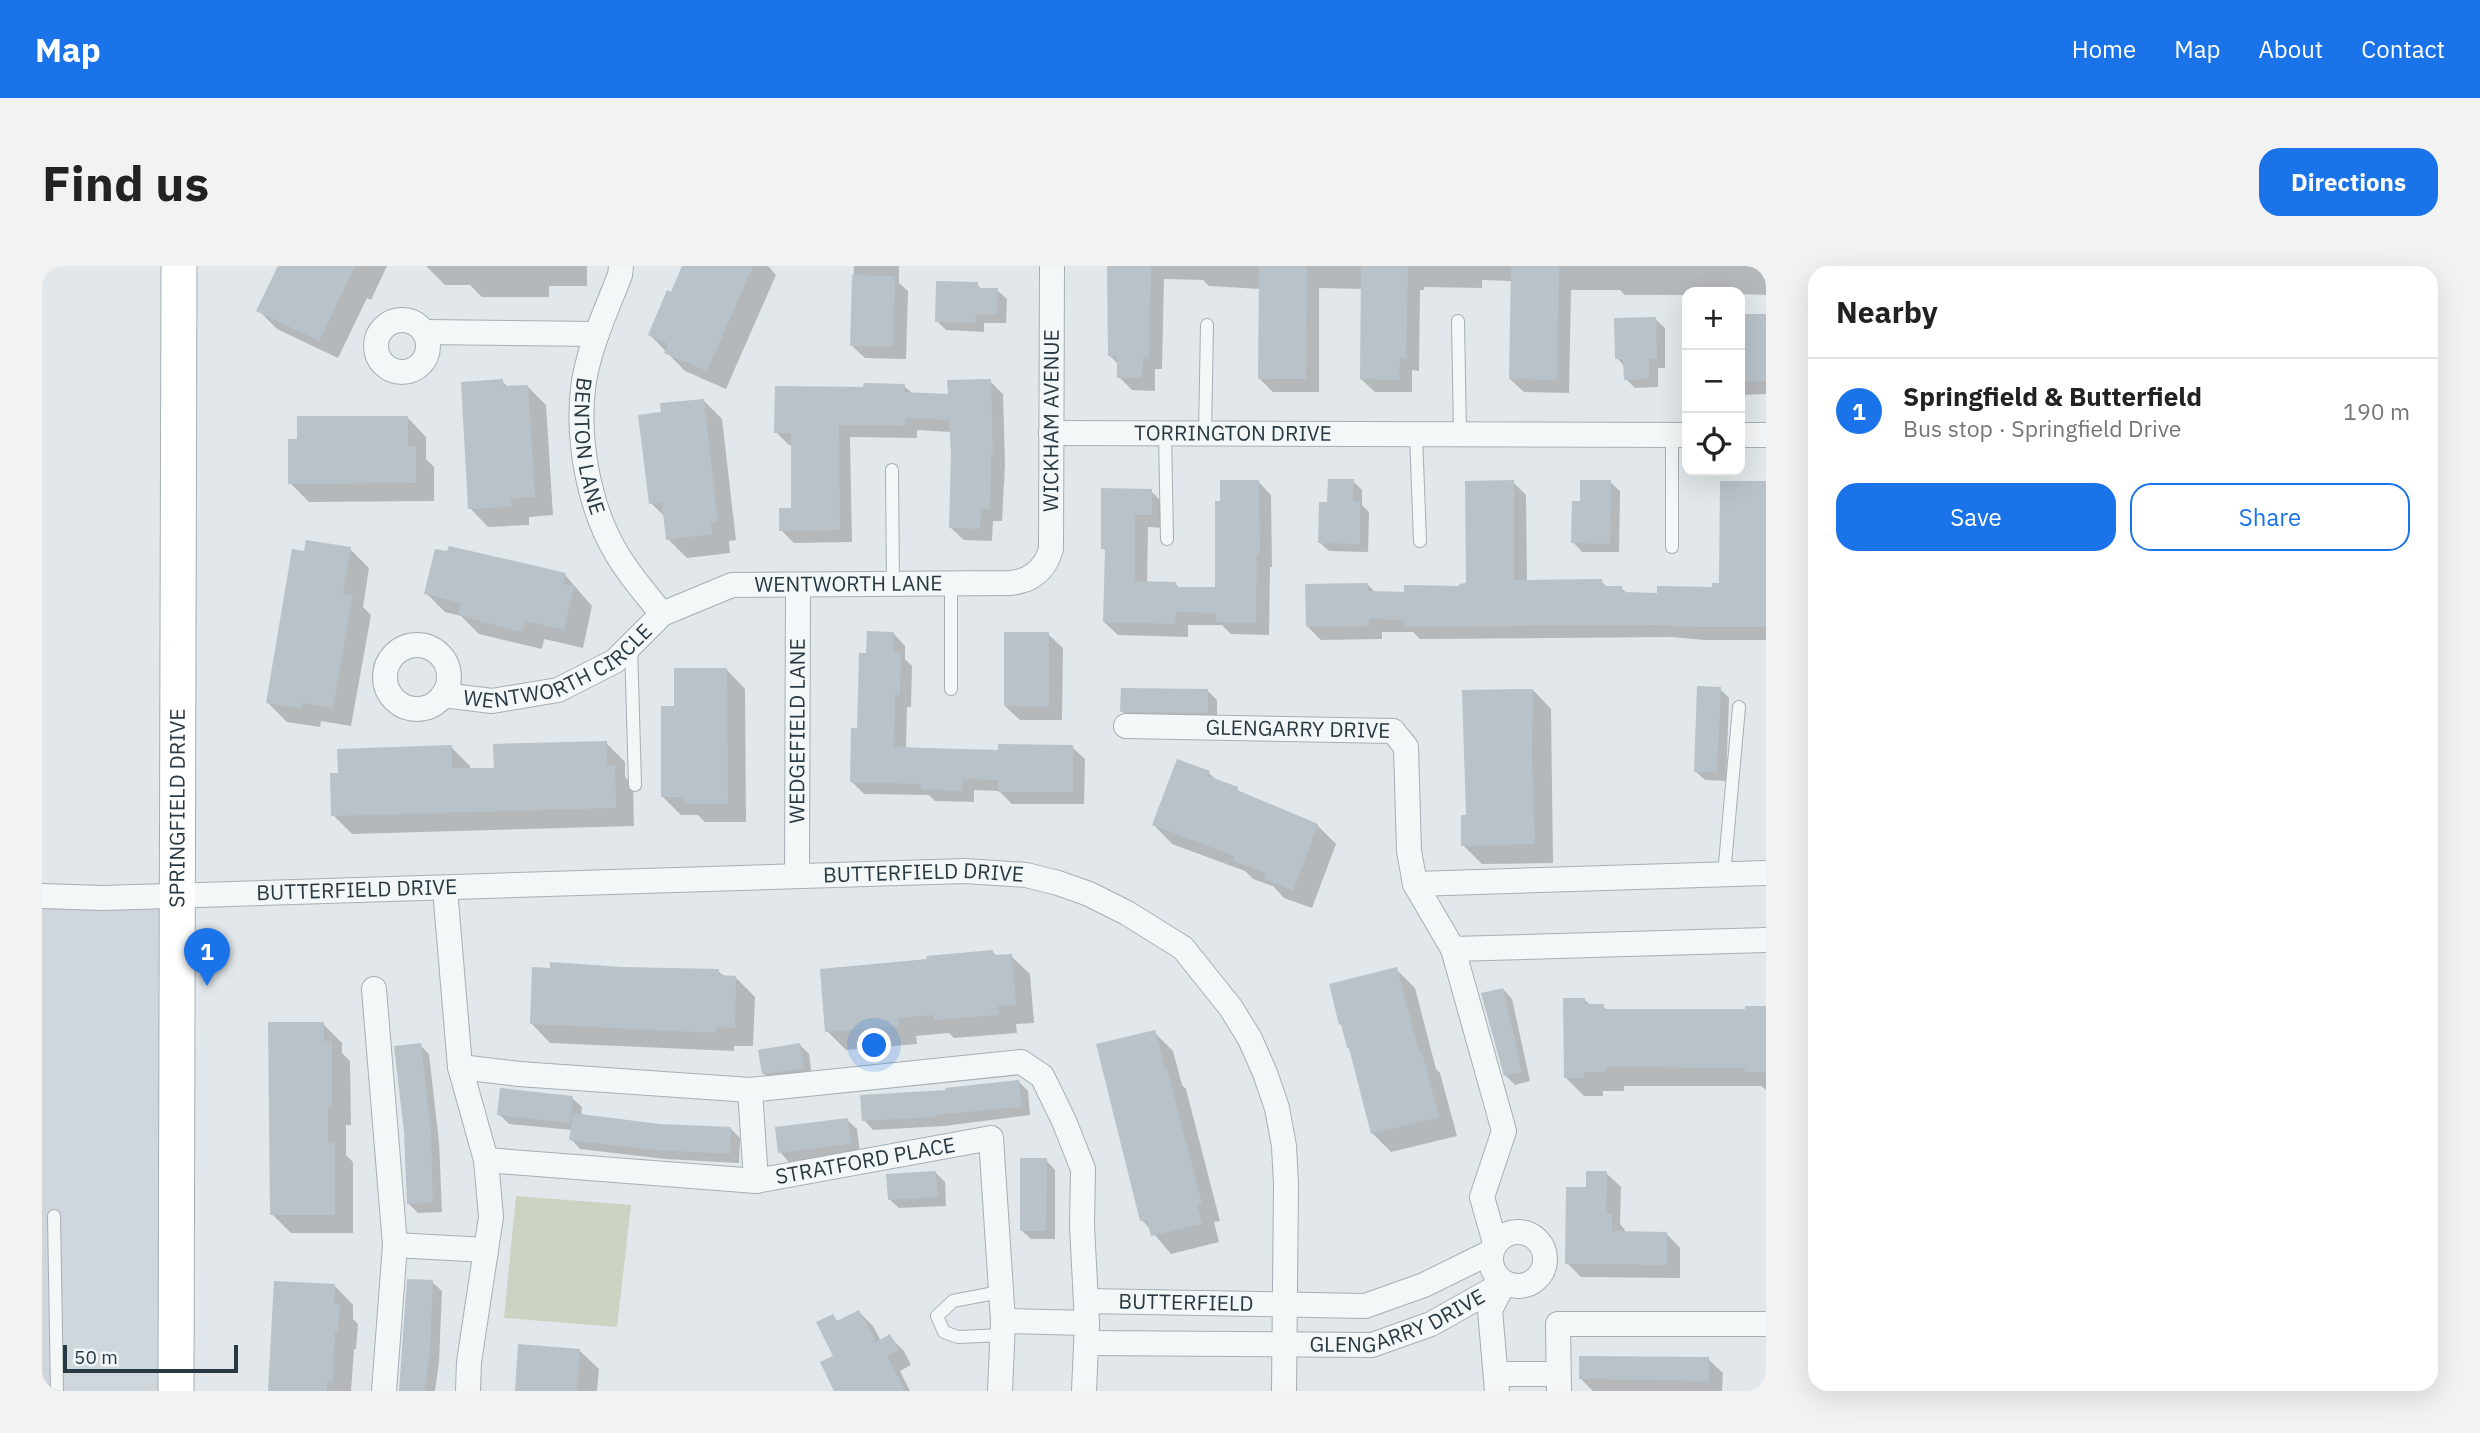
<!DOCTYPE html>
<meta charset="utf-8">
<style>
:root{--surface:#fff;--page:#f2f2f2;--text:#222;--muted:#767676;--line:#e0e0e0;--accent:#1a73e8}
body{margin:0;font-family:"IBM Plex Sans",sans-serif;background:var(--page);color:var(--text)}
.controls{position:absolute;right:21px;top:21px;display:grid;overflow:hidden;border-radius:14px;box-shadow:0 7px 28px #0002}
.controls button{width:63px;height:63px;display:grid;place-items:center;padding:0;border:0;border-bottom:2px solid var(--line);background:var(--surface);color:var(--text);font:35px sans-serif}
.scale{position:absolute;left:21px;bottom:18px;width:175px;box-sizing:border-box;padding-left:7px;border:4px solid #293943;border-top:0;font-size:19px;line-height:24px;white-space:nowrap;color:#293943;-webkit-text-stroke:5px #f1f5f7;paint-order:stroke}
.you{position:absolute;left:833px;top:780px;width:24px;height:24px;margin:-18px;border:5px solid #fff;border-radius:50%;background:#1a73e8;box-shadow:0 0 0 10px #1a73e833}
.badge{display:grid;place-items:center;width:46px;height:46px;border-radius:50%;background:var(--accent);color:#fff;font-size:23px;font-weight:700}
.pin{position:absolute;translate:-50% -58px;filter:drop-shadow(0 2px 4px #0008)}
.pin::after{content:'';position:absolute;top:37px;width:24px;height:21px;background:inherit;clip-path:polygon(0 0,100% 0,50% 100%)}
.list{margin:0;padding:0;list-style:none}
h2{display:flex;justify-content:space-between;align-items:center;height:91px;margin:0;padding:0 28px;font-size:30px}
h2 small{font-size:23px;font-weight:400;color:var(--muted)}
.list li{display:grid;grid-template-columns:46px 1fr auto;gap:21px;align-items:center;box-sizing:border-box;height:105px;padding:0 28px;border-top:2px solid var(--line)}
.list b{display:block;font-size:26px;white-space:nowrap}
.list p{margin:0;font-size:23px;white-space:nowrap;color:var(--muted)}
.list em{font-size:23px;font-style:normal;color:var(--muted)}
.actions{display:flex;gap:14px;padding:21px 28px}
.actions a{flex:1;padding:16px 0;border:2px solid var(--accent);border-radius:21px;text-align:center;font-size:24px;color:var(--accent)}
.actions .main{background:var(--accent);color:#fff}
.icon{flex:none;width:38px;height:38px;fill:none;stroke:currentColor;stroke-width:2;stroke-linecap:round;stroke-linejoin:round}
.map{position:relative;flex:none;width:1724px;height:1125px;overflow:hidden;border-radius:21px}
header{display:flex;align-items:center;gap:42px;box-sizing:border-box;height:98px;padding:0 35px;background:var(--accent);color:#fff}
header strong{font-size:33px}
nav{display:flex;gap:38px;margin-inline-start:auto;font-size:24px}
.intro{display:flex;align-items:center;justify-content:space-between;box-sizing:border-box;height:168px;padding:0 42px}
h1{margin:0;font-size:49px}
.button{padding:18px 32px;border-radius:21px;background:var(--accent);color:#fff;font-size:24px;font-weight:700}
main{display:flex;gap:42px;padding:0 42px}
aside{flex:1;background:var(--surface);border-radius:21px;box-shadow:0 7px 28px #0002}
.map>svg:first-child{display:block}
.built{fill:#cfd7dc}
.green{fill:#cbd4c2}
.shadow{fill:#0003}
.building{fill:#b8c2c8}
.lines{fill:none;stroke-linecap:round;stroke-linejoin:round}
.lane-casing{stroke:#a6afb5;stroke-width:14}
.street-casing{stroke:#a6afb5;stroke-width:26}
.secondary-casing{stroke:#a6afb5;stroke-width:37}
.lane{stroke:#f4f7f8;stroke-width:12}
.street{stroke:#f4f7f8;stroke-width:24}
.secondary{stroke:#fff;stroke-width:35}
.labels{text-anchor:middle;stroke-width:7;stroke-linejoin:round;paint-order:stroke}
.street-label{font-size:21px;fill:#293943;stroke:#f1f5f7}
</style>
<header>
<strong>Map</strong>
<nav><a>Home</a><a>Map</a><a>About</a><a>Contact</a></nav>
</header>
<div class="intro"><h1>Find us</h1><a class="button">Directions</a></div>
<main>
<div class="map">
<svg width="1724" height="1125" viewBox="0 0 1724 1125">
<rect width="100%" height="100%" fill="#e1e7ea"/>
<polygon class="built" points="0,637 128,638 126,1125 0,1125"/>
<polygon class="green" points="474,930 589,939 575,1061 462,1052"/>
<g class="shadow">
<polygon points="238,0 345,0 329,34 325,32 296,92 235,63 216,44"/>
<polygon points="384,0 545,0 545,20 507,20 507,31 440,31 428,19 403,19"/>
<polygon points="642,0 726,0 734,9 684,123 643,105 608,69"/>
<polygon points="812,0 857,0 857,17 866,25 864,93 823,92 809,79"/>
<polygon points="1066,0 1724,0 1724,29 1645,26 1645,29 1583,29 1578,24 1529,24 1527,127 1482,126 1468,113 1470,17 1468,15 1440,14 1440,22 1382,21 1382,24 1378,24 1377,105 1370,104 1370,126 1333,126 1319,113 1321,23 1277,22 1277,126 1231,126 1218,113 1218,23 1167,20 1161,14 1122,13 1120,103 1113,103 1113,125 1090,124 1077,111 1077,99 1067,89"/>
<polygon points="935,18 940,24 955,24 965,33 964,57 942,57 942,66 904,64 895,55"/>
<polygon points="1698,50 1724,50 1724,128 1700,129 1698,127"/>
<polygon points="1613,53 1623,62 1623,102 1616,102 1616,121 1593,122 1584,113 1583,101 1575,92"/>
<polygon points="460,115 467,122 485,120 504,139 511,249 487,251 487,259 446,261 428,242"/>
<polygon points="948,115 961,128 963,199 960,255 951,255 950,275 922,274 909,262 909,166 875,164 875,172 808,171 810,276 752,277 739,264 751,243 750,179 747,179 734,166 823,123 862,120 871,128 908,130"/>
<polygon points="661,134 680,153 694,274 687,275 688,287 645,292 626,273 624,252 609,237 621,147"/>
<polygon points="366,152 384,171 384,193 392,201 392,235 267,236 248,217"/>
<polygon points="1216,215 1229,229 1230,301 1228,301 1227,369 1189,368 1180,359 1146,359 1146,371 1076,369 1062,356 1064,286 1061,282 1109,225 1122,238 1122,262 1106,261 1105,317 1134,318 1138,323 1174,323"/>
<polygon points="1311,215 1320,224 1320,239 1327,246 1326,286 1287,285 1277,276 1287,238"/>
<polygon points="1471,216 1484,229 1485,316 1559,315 1566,322 1579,322 1586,328 1616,329 1671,323 1679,318 1724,217 1724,374 1662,374 1630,371 1378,373 1371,366 1340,366 1340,373 1279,374 1266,361 1326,319 1334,327 1363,327 1419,322 1426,319"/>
<polygon points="1568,216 1578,225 1577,286 1540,286 1531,276 1540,237"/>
<polygon points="308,283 327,302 321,341 329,349 309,460 279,455 278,461 245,456 226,437 264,287"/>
<polygon points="523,309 550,340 541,382 502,373 500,383 437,368 419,350 403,346 384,327"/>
<polygon points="851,367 863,380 863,393 870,400 869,441 865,441 864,483 958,486 1030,481 1043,493 1042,538 970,538 957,525 932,524 932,536 893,535 887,529 822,528 810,516 826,389"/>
<polygon points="1006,368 1021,382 1020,454 978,454 963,440"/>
<polygon points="685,404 703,423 704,556 663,556 656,549 639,549 620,530 634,442"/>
<polygon points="1678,423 1687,432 1684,515 1663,514 1653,505"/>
<polygon points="1491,424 1509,443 1511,597 1440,598 1421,579 1426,550"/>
<polygon points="1166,425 1175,434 1175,455 1089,454 1080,445"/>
<polygon points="564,477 583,496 583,511 591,519 592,560 310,568 291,549 409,481 428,500 428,503 454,503"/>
<polygon points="1167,507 1176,516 1195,523 1200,528 1275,559 1294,578 1270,642 1242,632 1231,620 1211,613 1203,605 1130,578 1112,559"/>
<polygon points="950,685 955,691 969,690 988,708 992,757 974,758 975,767 912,772 907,767 874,770 875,778 804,784 785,765"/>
<polygon points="580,703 676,705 683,711 694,712 713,731 711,780 692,780 692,785 508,777 490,758"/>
<polygon points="1354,703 1373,722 1394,803 1398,807 1415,870 1349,886 1330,867 1310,785 1306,781 1299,758"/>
<polygon points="1461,723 1470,733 1488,815 1473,819 1464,810"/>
<polygon points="1543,734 1549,740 1561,740 1566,745 1704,745 1724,742 1724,824 1719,820 1582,820 1582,825 1561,825 1561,830 1542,830 1523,811"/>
<polygon points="281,758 300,777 300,787 308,795 309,859 304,859 304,889 311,896 311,967 249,967 230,948"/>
<polygon points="1112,766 1131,785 1140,819 1144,823 1178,955 1172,956 1177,976 1129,988 1100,954"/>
<polygon points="378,779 387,788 397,876 400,946 376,947 366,937"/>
<polygon points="758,779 767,788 770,812 731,816 721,807"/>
<polygon points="977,816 986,825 988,849 902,860 831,864 822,854 906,826"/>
<polygon points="530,832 540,841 539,850 617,860 689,863 698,872 697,897 623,893 538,883 529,873 530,864 467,858 457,848"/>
<polygon points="805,854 815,863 818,887 747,896 738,886"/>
<polygon points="1004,894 1013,904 1013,973 989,973 979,964"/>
<polygon points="894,907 903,916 904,940 857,942 847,933"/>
<polygon points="1564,907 1579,921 1578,958 1583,964 1583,967 1624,967 1638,982 1638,1012 1539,1011 1525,997 1545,923"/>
<polygon points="390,1016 400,1025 397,1096 393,1125 358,1125"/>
<polygon points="293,1020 311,1039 311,1053 316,1058 314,1083 312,1083 309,1125 228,1125"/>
<polygon points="817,1046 831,1060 839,1075 848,1071 862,1085 869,1099 858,1105 868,1125 794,1125 790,1050 797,1056"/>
<polygon points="538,1085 557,1103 555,1125 474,1125"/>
<polygon points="1666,1093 1681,1107 1680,1125 1551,1125 1539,1113"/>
</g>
<g class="building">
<polygon points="236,0 313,0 277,75 214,45"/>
<polygon points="640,0 711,0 665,105 622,87 626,78 606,69 625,24 629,26"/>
<polygon points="1065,0 1109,0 1107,91 1101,91 1100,112 1075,112 1075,90 1066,90"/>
<polygon points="1217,0 1265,0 1264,113 1216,113"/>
<polygon points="1319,0 1366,0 1364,92 1358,92 1357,114 1318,113"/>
<polygon points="1469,0 1517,0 1515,114 1467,113"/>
<polygon points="810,9 853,10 851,81 808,80"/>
<polygon points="894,15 936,16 936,22 956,22 955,49 934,48 933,57 893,56"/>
<rect x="1698" y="48" width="26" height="67"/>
<polygon points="1614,51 1615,93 1607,93 1607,113 1582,114 1581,93 1573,93 1572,52"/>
<polygon points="461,113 461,120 486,119 493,231 469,233 469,241 426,243 419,116"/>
<polygon points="949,113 951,187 949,187 948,243 939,243 938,263 907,262 909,188 907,154 863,152 863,160 797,159 798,264 737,265 737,242 749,242 749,167 732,167 733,120 821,121 822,117 863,118 862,126 906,128 905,114"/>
<polygon points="662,133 676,256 669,256 670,268 624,274 620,236 607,238 596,149 619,146 618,137"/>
<polygon points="255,150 366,150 366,180 374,180 374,217 246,218 246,173 255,173"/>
<polygon points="1286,213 1312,213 1311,235 1318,235 1318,278 1276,277 1277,236 1285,236"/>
<polygon points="1178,214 1217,214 1218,288 1215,288 1214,357 1174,356 1174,347 1134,346 1133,358 1061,356 1063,283 1059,283 1059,222 1110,223 1110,249 1093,249 1093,315 1134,316 1134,321 1173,321 1173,235 1178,235"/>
<polygon points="1472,214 1472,314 1560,313 1560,320 1580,320 1580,326 1615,327 1615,320 1670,321 1670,317 1677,317 1678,215 1724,215 1724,361 1648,361 1615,359 1362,361 1362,354 1327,353 1327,360 1264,361 1263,318 1326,317 1326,325 1362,326 1362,319 1417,320 1417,318 1424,317 1423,215"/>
<polygon points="1538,214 1569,214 1568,278 1529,277 1530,235 1538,235"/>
<polygon points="264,274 309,281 301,327 311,329 291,442 261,437 260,443 224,437 250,283 262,285"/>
<polygon points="407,280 524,307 521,318 532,320 522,364 484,355 481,366 456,360 416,349 419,337 382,328 393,283 405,285"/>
<polygon points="825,365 852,366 851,386 859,386 858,429 853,429 852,481 956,484 956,478 1031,479 1031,526 956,526 956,514 921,513 920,525 879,523 879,518 808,516 809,462 815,462 817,387 824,387"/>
<polygon points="962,366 1007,366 1007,441 962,440"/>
<polygon points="632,402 685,402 686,538 643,538 643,531 619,531 619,440 632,440"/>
<polygon points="1655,420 1679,421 1675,506 1652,506"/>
<polygon points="1079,422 1166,423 1166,447 1078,446"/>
<polygon points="1491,423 1490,490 1493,578 1419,580 1419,549 1424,549 1420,424"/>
<polygon points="565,475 565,499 573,499 574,542 289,550 288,507 296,507 295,483 410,479 410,502 452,502 451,478"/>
<polygon points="1135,493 1168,505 1166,510 1196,521 1195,524 1276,558 1251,625 1222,613 1224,607 1191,595 1192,590 1110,559"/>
<polygon points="951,684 951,689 970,688 974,739 956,740 957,749 892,754 892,749 856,752 857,760 783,766 778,703 885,693 884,690"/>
<polygon points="508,696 580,701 677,703 677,709 694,710 693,762 674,761 674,767 488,758 490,701 508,702"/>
<polygon points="1355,701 1377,787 1380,786 1397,851 1329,868 1307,782 1305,782 1299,758 1297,759 1287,718"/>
<polygon points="1461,722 1480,806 1462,810 1439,727"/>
<polygon points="1521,732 1543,732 1543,738 1562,738 1562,743 1703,743 1703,740 1724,740 1724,806 1703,806 1703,802 1564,801 1564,806 1542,806 1542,812 1522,812"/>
<polygon points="226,756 282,756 282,775 290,775 290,841 286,841 286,876 293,876 293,949 228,949"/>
<polygon points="1113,764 1123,803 1125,803 1160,937 1155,938 1160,958 1109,970 1105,954 1098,955 1054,778"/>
<polygon points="379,777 389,865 391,937 365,938 362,866 352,780"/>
<polygon points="758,777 762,803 720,808 716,784"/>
<polygon points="977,814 980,841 893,849 893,851 820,855 818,829 904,824 903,822"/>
<polygon points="458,822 531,830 528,857 455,849"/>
<polygon points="531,847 617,858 689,861 688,888 612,884 527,874"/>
<polygon points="806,852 809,878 736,887 733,861"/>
<polygon points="978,892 1005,892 1004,965 978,965"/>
<polygon points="894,905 896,931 846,934 844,908"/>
<polygon points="1544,905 1565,905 1564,948 1570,948 1570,965 1625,966 1625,999 1523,998 1524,921 1544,921"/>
<polygon points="365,1013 391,1014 388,1085 383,1125 357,1125"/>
<polygon points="232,1015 293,1018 292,1038 298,1038 296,1065 293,1065 291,1115 285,1115 285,1125 226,1125"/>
<polygon points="817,1044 834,1076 848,1068 857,1084 845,1090 863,1125 792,1125 778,1096 791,1090 774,1056 791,1048 795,1055"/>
<polygon points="476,1078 538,1083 535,1125 473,1125"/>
<polygon points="1537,1090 1667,1091 1667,1115 1537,1113"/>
</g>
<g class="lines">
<g class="lane-casing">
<g id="lane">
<polyline points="1416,55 1418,168"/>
<polyline points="1123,168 1125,273"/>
<polyline points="1163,168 1165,59"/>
<polyline points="1374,168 1378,275"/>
<polyline points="1630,169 1630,281"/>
<polyline points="850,204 851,318"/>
<polyline points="909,318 909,423"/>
<polyline points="589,379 593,519"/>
<polyline points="1682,609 1697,441"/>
<polyline points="12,950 15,1125"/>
<polyline points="958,1026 911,1035 895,1050 902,1066 916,1071 961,1069"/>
</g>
</g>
<g class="street-casing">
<g id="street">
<path id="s1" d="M 579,0 L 578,9 C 564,45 546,83 541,122 C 535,175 547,242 575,288 C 587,309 605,329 620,348"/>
<circle cx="360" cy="80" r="26"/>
<polyline points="383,66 555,68"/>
<path id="s2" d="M 1009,167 L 1645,169"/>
<polyline points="1698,169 1724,169"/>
<circle cx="375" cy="411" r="32"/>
<path id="s3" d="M 401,429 L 450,435 L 516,424 L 573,395 L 620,348 L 690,319 L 968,317 C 989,315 1003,304 1009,283 L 1010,0"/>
<path id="s4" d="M 1084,460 L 1351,465 L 1364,481 L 1367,585 L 1373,618 L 1411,683 L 1462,865 L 1440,931 L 1453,977"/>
<path id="s5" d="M 755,610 L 756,319"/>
<polyline points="1373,618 1724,607"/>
<polyline points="403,623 418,801 444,894 449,951 427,1096 426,1125"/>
<path id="s6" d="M 0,630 L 61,632 L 923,605 L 984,609 L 1016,617 L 1047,628 L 1085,647 L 1141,682 L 1189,742 L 1208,773 L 1223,807 L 1235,842 L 1242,880 L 1244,918 L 1242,1125"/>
<polyline points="1411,683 1724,674"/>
<polyline points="332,723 353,979"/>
<polyline points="418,801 477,808 708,824 979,796 1000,810 1022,855 1041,903 1040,960 1045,1057 1042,1125"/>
<polyline points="708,824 714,915"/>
<path id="s7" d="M 444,894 L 714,915 L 949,872 L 961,1055 L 958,1125"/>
<circle cx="1476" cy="993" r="27"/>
<path id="s8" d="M 1044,1035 L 1323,1040 L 1382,1019 L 1449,986"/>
<polyline points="961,1055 1045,1057"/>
<path id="s9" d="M 1045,1077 L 1330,1079 L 1389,1058 L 1462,1017"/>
<polyline points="1455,1108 1516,1108"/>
<polyline points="342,1125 353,979 444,984"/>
<polyline points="1455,1125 1448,1044 1462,1017"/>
<polyline points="1517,1125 1516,1058 1724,1058"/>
</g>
</g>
<g class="secondary-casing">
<g id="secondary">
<path id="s10" d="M 134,1125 L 137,0"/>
</g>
</g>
<use href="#lane" class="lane"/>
<use href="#street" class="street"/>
<use href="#secondary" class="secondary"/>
</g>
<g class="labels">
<g class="street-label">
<text dy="7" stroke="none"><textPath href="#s3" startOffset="786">WICKHAM AVENUE</textPath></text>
<text dy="7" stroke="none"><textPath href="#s2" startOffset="182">TORRINGTON DRIVE</textPath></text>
<text dy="7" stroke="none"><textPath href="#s1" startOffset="187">BENTON LANE</textPath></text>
<text dy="7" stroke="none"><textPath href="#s3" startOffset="439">WENTWORTH LANE</textPath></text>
<text dy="7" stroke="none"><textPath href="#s3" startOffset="124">WENTWORTH CIRCLE</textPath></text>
<text dy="7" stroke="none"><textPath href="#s5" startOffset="145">WEDGEFIELD LANE</textPath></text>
<text dy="7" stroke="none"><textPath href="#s4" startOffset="172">GLENGARRY DRIVE</textPath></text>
<text dy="7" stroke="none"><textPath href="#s10" startOffset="583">SPRINGFIELD DRIVE</textPath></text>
<text dy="7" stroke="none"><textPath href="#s6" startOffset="882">BUTTERFIELD DRIVE</textPath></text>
<text dy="7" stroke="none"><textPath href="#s6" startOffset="315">BUTTERFIELD DRIVE</textPath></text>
<text dy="7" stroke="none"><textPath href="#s7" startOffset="382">STRATFORD PLACE</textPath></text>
<text dy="7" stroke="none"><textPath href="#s8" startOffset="100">BUTTERFIELD</textPath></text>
<text dy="7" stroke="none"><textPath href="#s9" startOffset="315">GLENGARRY DRIVE</textPath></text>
</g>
</g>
</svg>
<div class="controls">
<button>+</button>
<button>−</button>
<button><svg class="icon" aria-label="locate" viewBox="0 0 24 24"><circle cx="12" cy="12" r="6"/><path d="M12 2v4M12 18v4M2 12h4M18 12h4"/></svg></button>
</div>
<div class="scale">50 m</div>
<div class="you"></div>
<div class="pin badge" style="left:165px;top:720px">1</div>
</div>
<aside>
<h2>Nearby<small></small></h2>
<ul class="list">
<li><span class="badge">1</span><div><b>Springfield &amp; Butterfield</b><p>Bus stop · Springfield Drive</p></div><em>190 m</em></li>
</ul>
<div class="actions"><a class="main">Save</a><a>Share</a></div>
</aside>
</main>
